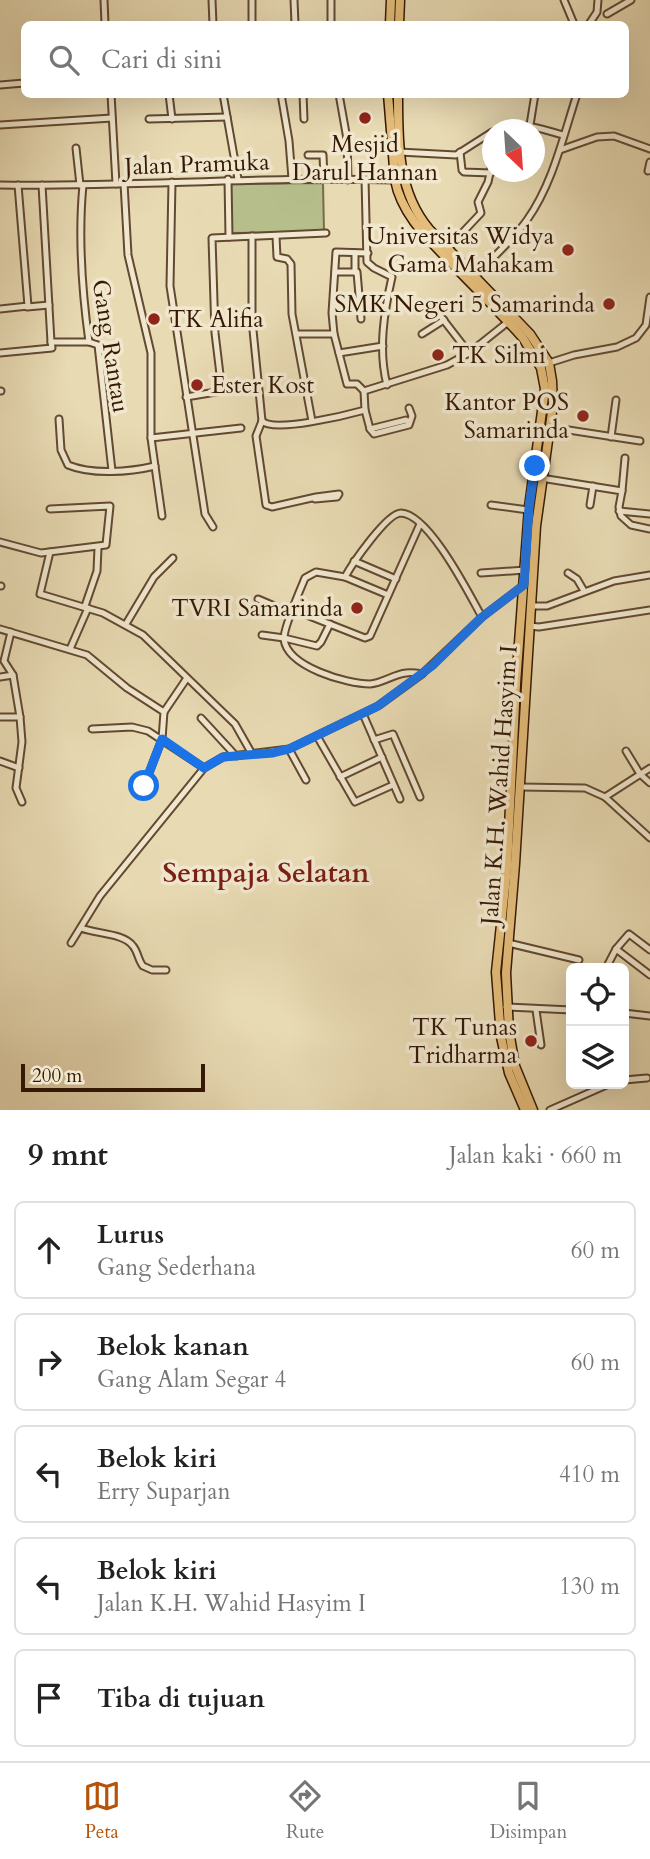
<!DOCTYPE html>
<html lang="id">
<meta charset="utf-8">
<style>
:root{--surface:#fff;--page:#f2f2f2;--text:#222;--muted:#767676;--line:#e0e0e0;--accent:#b45309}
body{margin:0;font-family:Cardo,serif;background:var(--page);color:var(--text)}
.controls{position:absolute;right:21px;bottom:21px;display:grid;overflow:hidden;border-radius:10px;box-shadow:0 7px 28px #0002}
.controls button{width:63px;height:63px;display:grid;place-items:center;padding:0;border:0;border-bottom:2px solid var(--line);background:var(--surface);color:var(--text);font:35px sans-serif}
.compass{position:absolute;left:482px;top:119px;width:63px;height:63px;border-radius:50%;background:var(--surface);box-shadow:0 7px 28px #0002;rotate:155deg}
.scale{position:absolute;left:21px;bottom:18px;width:184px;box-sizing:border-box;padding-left:7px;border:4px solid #361904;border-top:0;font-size:19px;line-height:24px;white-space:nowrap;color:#361904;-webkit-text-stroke:5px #f0e7ce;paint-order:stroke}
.stop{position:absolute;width:21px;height:21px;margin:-16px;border:5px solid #1a73e8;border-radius:50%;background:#fff}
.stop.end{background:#1a73e8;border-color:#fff;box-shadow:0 2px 7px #0008}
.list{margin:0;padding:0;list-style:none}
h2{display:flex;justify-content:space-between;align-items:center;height:91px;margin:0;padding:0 28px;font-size:30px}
h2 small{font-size:23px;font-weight:400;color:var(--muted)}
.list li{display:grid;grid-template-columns:46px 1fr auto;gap:21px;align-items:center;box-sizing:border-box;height:98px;margin:0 14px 14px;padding:0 14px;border:2px solid var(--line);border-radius:10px}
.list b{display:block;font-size:26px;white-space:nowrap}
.list p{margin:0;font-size:23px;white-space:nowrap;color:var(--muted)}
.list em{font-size:23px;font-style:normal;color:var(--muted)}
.icon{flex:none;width:38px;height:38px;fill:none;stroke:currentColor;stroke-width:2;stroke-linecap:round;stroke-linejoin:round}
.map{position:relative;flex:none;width:650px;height:1110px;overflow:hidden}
.search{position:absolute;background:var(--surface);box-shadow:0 7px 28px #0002;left:21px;right:21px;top:21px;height:77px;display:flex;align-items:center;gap:18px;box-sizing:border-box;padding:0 24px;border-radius:10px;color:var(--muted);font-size:26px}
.sheet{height:651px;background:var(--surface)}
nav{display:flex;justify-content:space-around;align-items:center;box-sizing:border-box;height:98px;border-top:2px solid var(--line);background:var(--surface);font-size:19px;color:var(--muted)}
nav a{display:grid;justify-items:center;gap:4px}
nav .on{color:var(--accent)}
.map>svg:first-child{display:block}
.green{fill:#b6bf8c;stroke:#766c48;stroke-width:2}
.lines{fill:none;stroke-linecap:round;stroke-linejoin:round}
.minor-casing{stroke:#624930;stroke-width:9}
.primary-casing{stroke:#361904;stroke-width:11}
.minor{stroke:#f0e7ce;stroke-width:5}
.primary{stroke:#e4bd7a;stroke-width:8}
.route{stroke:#1a73e8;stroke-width:9}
.poi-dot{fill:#8f2418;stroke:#f0e7ce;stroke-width:2.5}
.labels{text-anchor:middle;stroke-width:7;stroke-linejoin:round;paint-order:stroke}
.poi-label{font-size:24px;fill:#361904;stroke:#f0e7ce;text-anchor:end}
.street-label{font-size:24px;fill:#361904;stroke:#f0e7ce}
.quarter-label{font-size:28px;font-weight:bold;fill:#7a1f14;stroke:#f0e7ce}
</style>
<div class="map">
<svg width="650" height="1110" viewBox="0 0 650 1110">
<rect width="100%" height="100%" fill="#e8dab3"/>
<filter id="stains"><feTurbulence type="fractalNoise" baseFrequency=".00286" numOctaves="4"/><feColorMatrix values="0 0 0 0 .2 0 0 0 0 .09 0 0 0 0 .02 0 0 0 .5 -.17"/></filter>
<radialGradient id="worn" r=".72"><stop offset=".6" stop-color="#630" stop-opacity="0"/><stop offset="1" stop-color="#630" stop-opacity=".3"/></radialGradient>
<polygon class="green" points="323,183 324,232 229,233 225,184"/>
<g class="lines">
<g class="minor-casing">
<g id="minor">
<polyline points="104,0 105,24"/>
<polyline points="212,0 213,24"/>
<polyline points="252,0 252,24"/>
<polyline points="294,0 295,24"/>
<polyline points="331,0 331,24"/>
<polyline points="564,0 574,24"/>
<polyline points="607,14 631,0"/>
<polyline points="589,24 597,12 598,0"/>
<polyline points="0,85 24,83"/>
<polyline points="111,94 116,184"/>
<polyline points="169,94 172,119"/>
<polyline points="223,94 238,179"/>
<polyline points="281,94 289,141 292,179"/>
<polyline points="303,94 304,119"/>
<polyline points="339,94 347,139 348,180"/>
<polyline points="149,119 227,117"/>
<polyline points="0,125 112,118"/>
<polyline points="530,125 535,94"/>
<path d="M 499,130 C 522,120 540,129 563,135"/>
<polyline points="76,148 80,185"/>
<polyline points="560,150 597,137 614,136 650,149"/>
<polyline points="399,152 456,155 492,132"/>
<polyline points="460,152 462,170 464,172 491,173"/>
<polyline points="308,155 323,155 324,179"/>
<polyline points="648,171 650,162"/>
<polyline points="228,179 229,237"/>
<path d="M 365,179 L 367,262 L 374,268 L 392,277 C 384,312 378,350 387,385"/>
<polyline points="172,182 170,286 205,514 213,527"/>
<polyline points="124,183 128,255 151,353 151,438 162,516"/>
<path d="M 0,185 C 132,187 263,176 395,180"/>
<polyline points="42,185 51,342 89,342"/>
<path d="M 83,185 C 78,237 82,291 89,342 L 98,345 L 112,471"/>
<polyline points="252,236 252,320 262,421"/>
<polyline points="276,236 277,257 287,259 291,264 292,314 312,421"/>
<polyline points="448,248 481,213 478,202 488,182 492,164"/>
<polyline points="335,272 357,272 361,319"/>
<polyline points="355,272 355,253"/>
<path d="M 476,275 C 493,257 513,240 527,220 C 553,183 563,137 577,94"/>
<polyline points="361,302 384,307"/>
<polyline points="432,305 469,353"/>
<polyline points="27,307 49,305"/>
<polyline points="0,309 28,306 18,185"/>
<polyline points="297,334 334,334"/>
<polyline points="422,334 444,320"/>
<polyline points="0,353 52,348 51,342"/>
<polyline points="339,353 383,346"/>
<polyline points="549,363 574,355 617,347 636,338 646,325 650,297"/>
<polyline points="0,391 1,391"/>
<polyline points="364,391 357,384 347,384 334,334 332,313 336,252 368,253"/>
<polyline points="186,397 222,391 215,333 212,238 326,233"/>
<polyline points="365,410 370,429"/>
<path d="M 59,419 L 61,450 L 68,465 C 92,475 130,472 155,466"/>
<path d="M 262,421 C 274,433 347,415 365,410 L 364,391 L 447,365 L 469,353 L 508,322"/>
<polyline points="262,421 256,436 266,505 272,507 316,497 339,494 337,497 315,499"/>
<polyline points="549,427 640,441"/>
<polyline points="370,429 374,434 409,425 412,416 409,408"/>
<polyline points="370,429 406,420 409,422"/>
<polyline points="611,437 616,400"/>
<polyline points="151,438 241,428"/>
<polyline points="541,478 622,491 619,507 621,516 631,525 650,529"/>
<polyline points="622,491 625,458"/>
<polyline points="491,505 528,510"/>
<polyline points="590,505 593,486"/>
<polyline points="619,511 650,514"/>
<polyline points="0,542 41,553 106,545 110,506 50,509"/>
<polyline points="50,552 40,594 103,613 143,635 235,724 252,754"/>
<polyline points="354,561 396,579"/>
<polyline points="481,573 525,570"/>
<polyline points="568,573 577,579 584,591"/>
<polyline points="345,577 388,595"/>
<polyline points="0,586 1,586"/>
<polyline points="258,599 293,614"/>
<polyline points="85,606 97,571 98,548"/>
<polyline points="530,606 547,606 614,581 650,575"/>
<polyline points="294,610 365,638 370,636 420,524"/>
<polyline points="126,624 154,577 173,558"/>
<polyline points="529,626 539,627 650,610"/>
<polyline points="0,629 87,655 127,688 164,712 162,739 144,786"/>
<polyline points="11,632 4,661 13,675 20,717 22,742 16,788 22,802"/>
<polyline points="262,635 284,638 317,646 321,642 330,624"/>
<polyline points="70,649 88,608"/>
<path d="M 422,674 C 417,673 411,672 406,673 C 394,674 383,683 370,684 C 347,684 287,667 284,639 C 283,629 300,590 305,578 L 316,572 L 345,577 C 352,564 387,513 401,513 C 429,514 469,594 482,617"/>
<polyline points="0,677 13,675"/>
<polyline points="164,712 187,678"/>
<polyline points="363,714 400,799"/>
<polyline points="0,717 20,717"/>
<polyline points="201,718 236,756"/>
<polyline points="92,729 132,727 148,731 204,768"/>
<polyline points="317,736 355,802 393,785"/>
<polyline points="374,740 393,734 420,797"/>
<polyline points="289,749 306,780"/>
<polyline points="626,751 640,774 650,783"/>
<polyline points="0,761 19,768"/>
<polyline points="340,777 382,757"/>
<polyline points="520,787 585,788 605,797 650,838"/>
<polyline points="605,797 650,768"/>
<path d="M 81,928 C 96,934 124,933 133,946 C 138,952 138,960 143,966 L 152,970 L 166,970"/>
<polyline points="71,943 100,896 204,768 223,757 289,749 378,706 422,674 482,617 524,585"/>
<polyline points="508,943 579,960"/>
<polyline points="616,949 650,975"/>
<polyline points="606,968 616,949 629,934 650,950"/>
<polyline points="506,1007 571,1010"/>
<polyline points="536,1010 541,1045"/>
<polyline points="624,1013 650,1016"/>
<polyline points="624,1080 647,1078"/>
<polyline points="550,1110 609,1084"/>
</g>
</g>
<g class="primary-casing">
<g id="primary">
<polyline points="390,24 391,0"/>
<polyline points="399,24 400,0"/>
<path d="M 388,94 L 395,180 C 402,218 434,244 459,271 C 481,293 502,315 523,338 L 541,368 L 545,389 L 529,507 L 516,684 L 507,868 L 496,972 L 501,1037 L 509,1073 L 525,1110"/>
<path d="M 398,94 C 398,141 397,191 429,229 L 530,334 L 549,363 L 552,381 L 553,405 L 536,526 L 515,864 L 506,973 L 509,1031 L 515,1066 L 533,1110"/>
</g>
</g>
<use href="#minor" class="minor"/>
<use href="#primary" class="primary"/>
</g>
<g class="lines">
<polyline class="route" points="144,786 162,739 204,768 223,757 273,753 289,749 378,706 432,666 482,617 524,585 529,507 535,466"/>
</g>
<g class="poi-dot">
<circle cx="365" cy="118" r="7"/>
<circle cx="568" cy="250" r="7"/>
<circle cx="609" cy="304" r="7"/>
<circle cx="154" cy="319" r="7"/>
<circle cx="438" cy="355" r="7"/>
<circle cx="197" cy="385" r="7"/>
<circle cx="583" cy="416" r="7"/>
<circle cx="357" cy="608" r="7"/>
<circle cx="531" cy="1041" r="7"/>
</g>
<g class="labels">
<g class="poi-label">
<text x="365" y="152" text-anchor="middle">Mesjid<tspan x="365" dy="28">Darul Hannan</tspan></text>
<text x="554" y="244">Universitas Widya<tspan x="554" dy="28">Gama Mahakam</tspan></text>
<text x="595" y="312">SMK Negeri 5 Samarinda</text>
<text x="168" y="327" text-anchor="start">TK Alifia</text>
<text x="452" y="363" text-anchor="start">TK Silmi</text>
<text x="211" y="393" text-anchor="start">Ester Kost</text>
<text x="569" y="410">Kantor POS<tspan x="569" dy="28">Samarinda</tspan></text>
<text x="343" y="616">TVRI Samarinda</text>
<text x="517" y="1035">TK Tunas<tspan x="517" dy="28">Tridharma</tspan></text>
</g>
<g class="street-label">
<text transform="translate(197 164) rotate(-2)" y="8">Jalan Pramuka</text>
<text transform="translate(111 346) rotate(81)" y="8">Gang Rantau</text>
<text transform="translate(499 785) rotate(-86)" y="8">Jalan K.H. Wahid Hasyim I</text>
</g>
<g class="quarter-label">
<text x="266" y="882">Sempaja Selatan</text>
</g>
</g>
<rect width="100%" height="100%" filter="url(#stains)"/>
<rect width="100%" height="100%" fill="url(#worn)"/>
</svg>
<div class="controls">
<button><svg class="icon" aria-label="locate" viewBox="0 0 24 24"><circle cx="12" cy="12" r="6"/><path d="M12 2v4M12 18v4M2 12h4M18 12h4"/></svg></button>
<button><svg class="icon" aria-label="layers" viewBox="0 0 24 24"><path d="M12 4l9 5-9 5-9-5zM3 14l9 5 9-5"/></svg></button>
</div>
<svg class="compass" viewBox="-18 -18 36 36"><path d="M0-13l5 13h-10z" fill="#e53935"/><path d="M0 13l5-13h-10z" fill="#767676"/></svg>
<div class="scale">200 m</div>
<div class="stop" style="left:144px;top:786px"></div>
<div class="stop end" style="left:535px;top:466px"></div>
<div class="search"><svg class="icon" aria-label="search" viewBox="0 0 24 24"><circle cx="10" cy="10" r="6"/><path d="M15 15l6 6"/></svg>Cari di sini</div>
</div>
<section class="sheet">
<h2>9 mnt<small>Jalan kaki · 660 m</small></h2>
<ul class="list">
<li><svg class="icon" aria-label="ahead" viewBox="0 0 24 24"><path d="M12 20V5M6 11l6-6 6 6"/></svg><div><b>Lurus</b><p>Gang Sederhana</p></div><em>60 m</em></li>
<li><svg class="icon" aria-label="right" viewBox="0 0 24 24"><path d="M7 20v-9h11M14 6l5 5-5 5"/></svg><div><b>Belok kanan</b><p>Gang Alam Segar 4</p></div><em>60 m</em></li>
<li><svg class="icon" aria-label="left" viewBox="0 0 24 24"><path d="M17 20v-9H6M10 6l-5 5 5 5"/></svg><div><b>Belok kiri</b><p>Erry Suparjan</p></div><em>410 m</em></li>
<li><svg class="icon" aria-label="left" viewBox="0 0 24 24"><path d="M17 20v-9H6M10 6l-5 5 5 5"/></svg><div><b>Belok kiri</b><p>Jalan K.H. Wahid Hasyim I</p></div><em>130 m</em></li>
<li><svg class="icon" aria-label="arrive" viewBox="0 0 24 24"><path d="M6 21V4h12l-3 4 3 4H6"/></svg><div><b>Tiba di tujuan</b></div></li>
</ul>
</section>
<nav>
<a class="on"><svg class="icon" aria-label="map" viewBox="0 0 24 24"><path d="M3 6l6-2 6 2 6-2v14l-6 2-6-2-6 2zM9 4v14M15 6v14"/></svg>Peta</a>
<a><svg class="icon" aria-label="directions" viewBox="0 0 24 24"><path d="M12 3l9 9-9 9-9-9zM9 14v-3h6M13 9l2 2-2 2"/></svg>Rute</a>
<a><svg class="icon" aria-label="saved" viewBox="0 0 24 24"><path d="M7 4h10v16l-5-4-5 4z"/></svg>Disimpan</a>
</nav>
